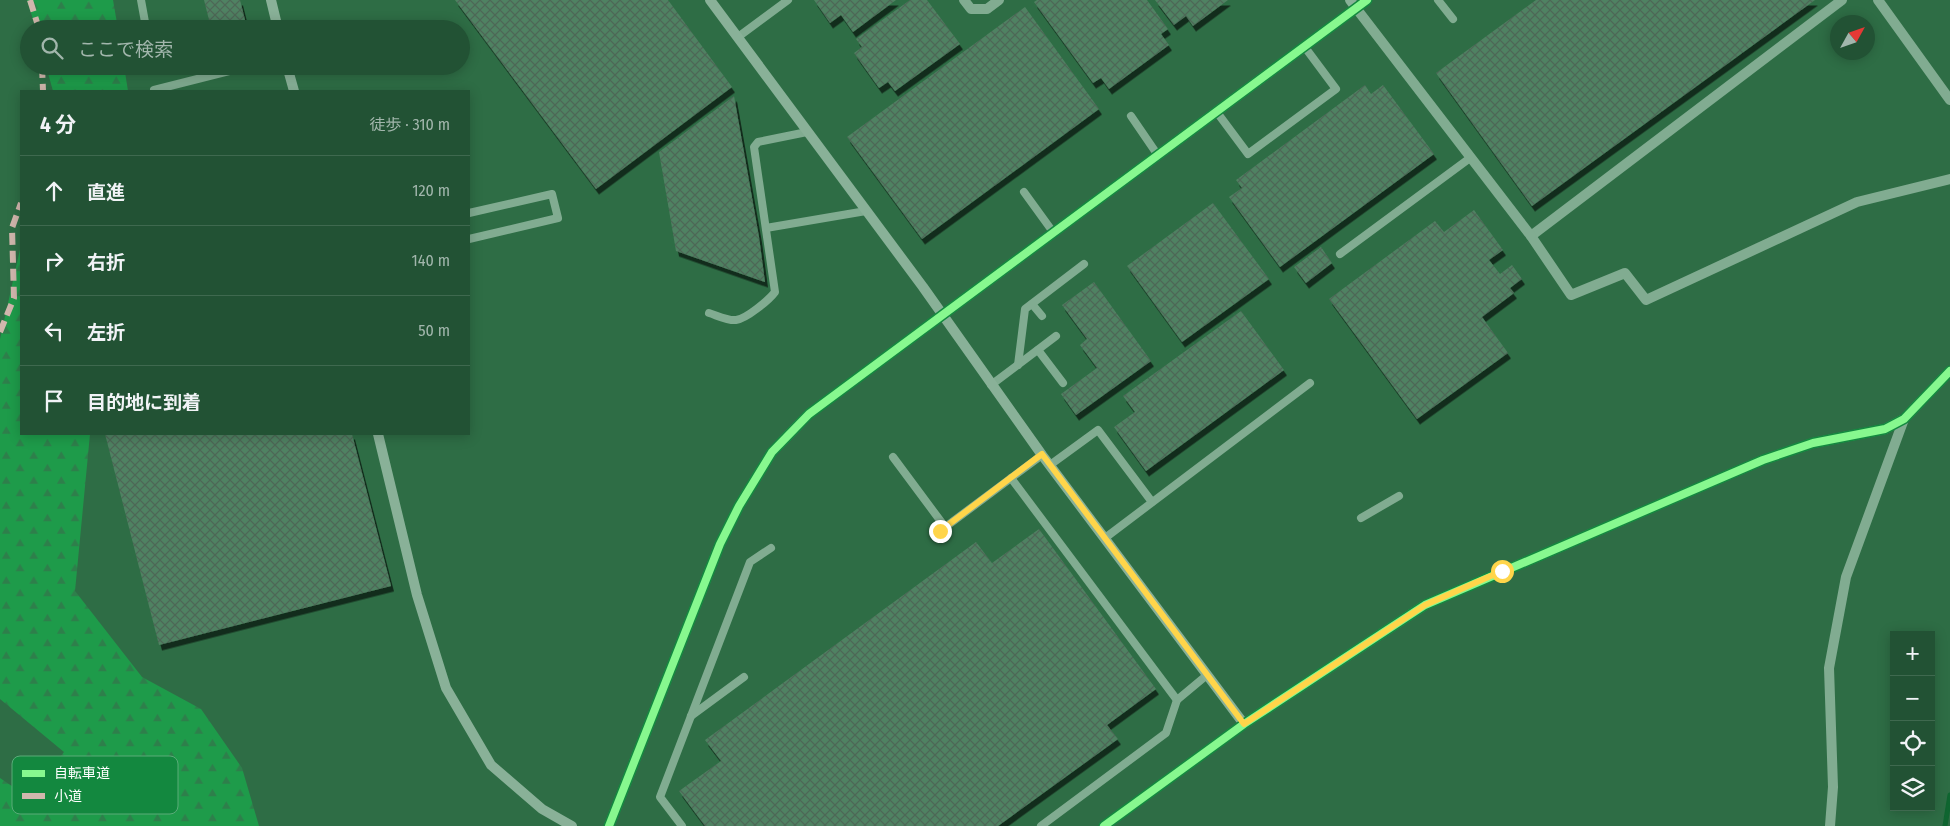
<!DOCTYPE html>
<html lang="ja">
<meta charset="utf-8">
<style>
:root{--surface:#225234;--page:#2a583c;--text:#f1f3f6;--muted:#a2b6ac;--line:#3f694f}
body{margin:0;font-family:"Fira Sans Condensed","Noto Sans JP",sans-serif;background:var(--page);color:var(--text)}
.controls{position:absolute;right:15px;bottom:15px;display:grid;overflow:hidden;border-radius:0px;box-shadow:0 2px 12px #0003}
.controls button{width:45px;height:45px;display:grid;place-items:center;padding:0;border:0;border-bottom:1px solid var(--line);background:var(--surface);color:var(--text);font:25px sans-serif}
.compass{position:absolute;left:1830px;top:15px;width:45px;height:45px;border-radius:50%;background:var(--surface);box-shadow:0 2px 12px #0003;rotate:50deg}
.stop{position:absolute;width:15px;height:15px;margin:-11px;border:4px solid #ffd54a;border-radius:50%;background:#fff}
.stop.end{background:#ffd54a;border-color:#fff;box-shadow:0 1px 5px #0008}
.list{margin:0;padding:0;list-style:none}
h2{display:flex;justify-content:space-between;align-items:center;height:65px;margin:0;padding:0 20px;font-size:21px}
h2 small{font-size:16px;font-weight:400;color:var(--muted)}
.list li{display:grid;grid-template-columns:32px 1fr auto;gap:15px;align-items:center;box-sizing:border-box;height:70px;padding:0 20px;border-top:1px solid var(--line)}
.list b{display:block;font-size:19px;white-space:nowrap}
.list em{font-size:16px;font-style:normal;color:var(--muted)}
.icon{flex:none;width:28px;height:28px;fill:none;stroke:currentColor;stroke-width:2;stroke-linecap:round;stroke-linejoin:round}
.map{position:relative;flex:none;width:1950px;height:826px;overflow:hidden}
.search{position:absolute;background:var(--surface);box-shadow:0 2px 12px #0003;left:20px;top:20px;width:450px;height:55px;display:flex;align-items:center;gap:12px;box-sizing:border-box;padding:0 18px;border-radius:28px;color:var(--muted);font-size:19px}
.panel{position:absolute;background:var(--surface);box-shadow:0 2px 12px #0003;left:20px;top:90px;width:450px;height:345px;border-radius:0px}
.map>svg:first-child{display:block}
.forest{fill:url(#forest-firs)}
.lines{fill:none;stroke-linecap:round;stroke-linejoin:round}
.stream{stroke:#0f6530;stroke-width:5}
.building{fill:url(#building-cross-hatch);filter:url(#shadow)}
.lane{stroke:#81ac91;stroke-width:8}
.street{stroke:#81ac91;stroke-width:10}
.secondary{stroke:#89b198;stroke-width:10}
.quiet{stroke:#d1b7ad;stroke-width:6;stroke-dasharray:12 6;stroke-linecap:butt}
.cycleway-casing{stroke:#13883f;stroke-width:11}
.cycleway{stroke:#87f88f;stroke-width:8}
.route{stroke:#ffd54a;stroke-width:6}
.key{fill:#13883f;stroke:#5aac79;stroke-width:1}
.key-label{font-size:14px;fill:#fff}
</style>
<div class="map">
<svg width="1950" height="826" viewBox="0 0 1950 826">
<defs>
<pattern id="forest-firs" width="22" height="20" patternUnits="userSpaceOnUse" patternTransform="scale(1.25)"><rect width="22" height="20" fill="#1e9b4a"/><path d="M5 1l3.5 6h-7zM16 11l3.5 6h-7z" fill="#2e7f4b"/></pattern>
<pattern id="building-cross-hatch" width="8" height="8" patternUnits="userSpaceOnUse" patternTransform="scale(1.25)"><rect width="8" height="8" fill="#508262"/><path d="M0 0l8 8M0 8l8-8" fill="none" stroke="#4e6757"/></pattern>
<filter id="shadow"><feDropShadow dx="3" dy="5.5" stdDeviation="0" flood-color="#0009"/></filter>
</defs>
<rect width="100%" height="100%" fill="#2e6d45"/>
<g class="forest">
<polygon points="27,0 113,0 118,29 36,29"/>
<polygon points="46,66 124,66 128,91 53,91"/>
<polygon points="21,245 21,434 90,434 75,591 142,677 201,709 242,768 259,826 0,826 0,778 28,797 64,752 0,699 0,339"/>
</g>
<g class="lines">
<polyline class="stream" points="1945,826 1950,795"/>
</g>
<g class="building">
<polygon points="204,0 240,0 245,20 211,28"/>
<polygon points="455,0 668,0 732,87 596,189"/>
<polygon points="814,0 896,0 853,32 841,15 830,23"/>
<polygon points="910,0 927,0 960,44 895,91 888,82 879,88 854,53 862,47 856,39"/>
<polygon points="1037,0 1147,0 1168,29 1161,34 1169,45 1109,89 1101,78 1093,83 1034,2"/>
<polygon points="1155,0 1228,0 1193,26 1186,16 1174,25"/>
<polygon points="1536,0 1815,0 1532,206 1436,73"/>
<polygon points="1025,7 1099,109 922,239 847,137"/>
<polygon points="1365,85 1371,94 1383,85 1434,154 1280,267 1229,197 1242,188 1236,180"/>
<polygon points="734,96 759,237 765,282 676,251 659,152"/>
<polygon points="1213,203 1269,279 1182,342 1127,266"/>
<polygon points="1474,210 1503,250 1489,260 1500,274 1512,265 1522,279 1510,288 1514,293 1482,317 1508,353 1417,419 1329,299 1435,221 1444,232"/>
<polygon points="1321,247 1332,263 1306,283 1294,267"/>
<polygon points="1094,282 1151,361 1076,415 1061,394 1097,368 1080,345 1087,339 1062,305"/>
<polygon points="1241,311 1284,370 1146,471 1114,427 1135,412 1123,396"/>
<polygon points="105,434 352,434 391,586 159,645"/>
<polygon points="1039,529 1156,689 1107,725 1118,739 998,826 705,826 679,791 721,761 705,740 976,542 992,563"/>
</g>
<g class="lines">
<g class="lane">
<polyline points="141,0 145,22"/>
<polyline points="1438,0 1453,19"/>
<polyline points="738,37 788,0"/>
<polyline points="154,90 249,66"/>
<polyline points="1216,111 1248,154 1336,89 1304,46"/>
<polyline points="1131,116 1157,154"/>
<polyline points="1024,192 1053,232"/>
<polyline points="469,213 552,194 558,218 469,239"/>
<polyline points="766,228 866,211"/>
<polyline points="1340,254 1470,158"/>
<polyline points="1032,304 1042,316"/>
<path d="M 709,313 C 716,315 728,321 736,320 C 746,319 769,300 775,292 L 754,147 L 758,142 L 807,132"/>
<polyline points="1038,350 1063,383"/>
<polyline points="1018,365 1025,309 1084,264"/>
<polyline points="991,385 1056,336"/>
<polyline points="893,457 945,527"/>
<polyline points="1050,465 1098,430 1152,502"/>
<polyline points="1011,478 1177,700"/>
<polyline points="1361,518 1399,496"/>
<polyline points="940,531 1042,455"/>
<polyline points="1105,538 1310,383"/>
<polyline points="691,716 744,677"/>
<polyline points="682,826 660,797 750,562 771,548"/>
<polyline points="1041,826 1166,733 1177,700 1207,675"/>
</g>
<g class="street">
<polyline points="964,0 971,9 987,9 999,0"/>
<polyline points="1842,0 1531,236 1571,295 1625,273 1646,300 1857,202 1950,179"/>
<polyline points="1878,0 1950,100"/>
<polyline points="1356,8 1531,236"/>
<polyline points="1104,826 1244,724 1425,605 1763,460 1813,443 1885,429 1904,419 1950,371"/>
<polyline points="1830,826 1833,787 1829,668 1846,577 1904,419"/>
</g>
<g class="secondary">
<polyline points="271,0 278,29"/>
<polyline points="710,0 923,287 1042,455 1244,724"/>
<polyline points="1350,0 1356,8"/>
<polyline points="287,66 294,91"/>
<polyline points="378,434 417,595 446,688 491,765 542,809 572,826"/>
<polyline points="609,826 720,544 739,506 772,452 809,414 1367,0"/>
</g>
<g class="quiet">
<polyline points="30,0 39,29"/>
<polyline points="42,66 43,91"/>
<polyline points="0,332 14,298 12,228 21,203"/>
</g>
<g class="cycleway-casing">
<g id="cycleway">
<polyline points="609,826 720,544 739,506 772,452 809,414 1367,0"/>
<polyline points="1104,826 1244,724 1425,605 1763,460 1813,443 1885,429 1904,419 1950,371"/>
</g>
</g>
<use href="#cycleway" class="cycleway"/>
</g>
<g class="lines">
<polyline class="route" points="940,531 1042,454 1244,724 1425,605 1502,571"/>
</g>
<rect x="12" y="756" width="166" height="58" rx="8" class="key"/>
<rect x="22" y="770" width="23" height="7" fill="#87f88f"/>
<rect x="22" y="793" width="23" height="6" fill="#d1b7ad"/>
<g class="key-label">
<text x="54" y="778">自転車道</text>
<text x="54" y="801">小道</text>
</g>
</svg>
<div class="controls">
<button>+</button>
<button>−</button>
<button><svg class="icon" aria-label="locate" viewBox="0 0 24 24"><circle cx="12" cy="12" r="6"/><path d="M12 2v4M12 18v4M2 12h4M18 12h4"/></svg></button>
<button><svg class="icon" aria-label="layers" viewBox="0 0 24 24"><path d="M12 4l9 5-9 5-9-5zM3 14l9 5 9-5"/></svg></button>
</div>
<svg class="compass" viewBox="-18 -18 36 36"><path d="M0-13l5 13h-10z" fill="#e53935"/><path d="M0 13l5-13h-10z" fill="#a2b6ac"/></svg>
<div class="stop" style="left:1502px;top:571px"></div>
<div class="stop end" style="left:940px;top:531px"></div>
<div class="search"><svg class="icon" aria-label="search" viewBox="0 0 24 24"><circle cx="10" cy="10" r="6"/><path d="M15 15l6 6"/></svg>ここで検索</div>
<section class="panel">
<h2>4 分<small>徒歩 · 310 m</small></h2>
<ul class="list">
<li><svg class="icon" aria-label="ahead" viewBox="0 0 24 24"><path d="M12 20V5M6 11l6-6 6 6"/></svg><div><b>直進</b></div><em>120 m</em></li>
<li><svg class="icon" aria-label="right" viewBox="0 0 24 24"><path d="M7 20v-9h11M14 6l5 5-5 5"/></svg><div><b>右折</b></div><em>140 m</em></li>
<li><svg class="icon" aria-label="left" viewBox="0 0 24 24"><path d="M17 20v-9H6M10 6l-5 5 5 5"/></svg><div><b>左折</b></div><em>50 m</em></li>
<li><svg class="icon" aria-label="arrive" viewBox="0 0 24 24"><path d="M6 21V4h12l-3 4 3 4H6"/></svg><div><b>目的地に到着</b></div></li>
</ul>
</section>
</div>
